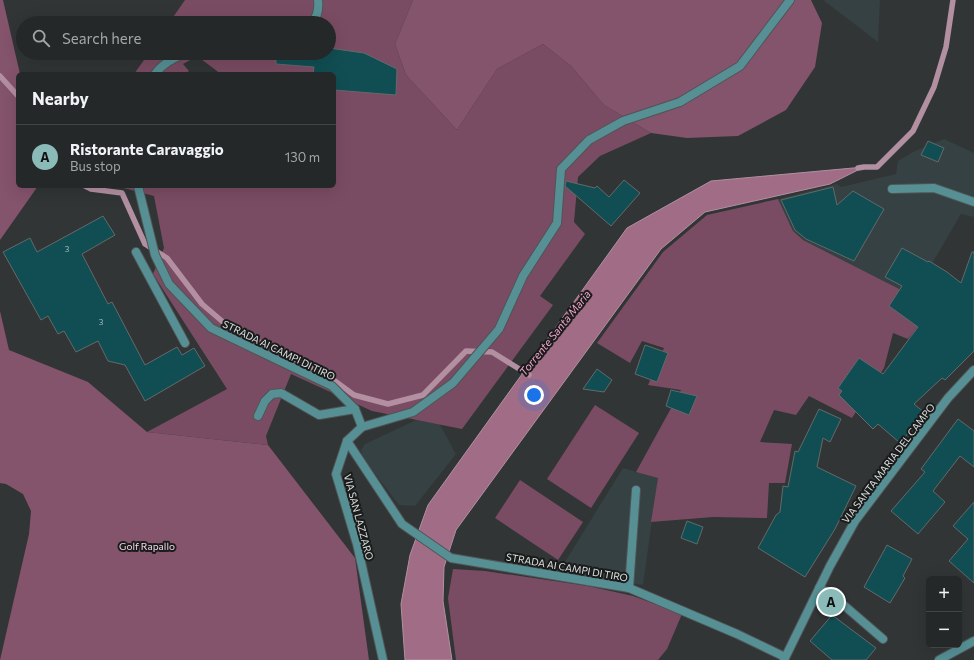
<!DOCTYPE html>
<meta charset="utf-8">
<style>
:root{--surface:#252828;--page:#313434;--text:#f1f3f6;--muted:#a3a6a8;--line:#424445;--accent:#8bbbb9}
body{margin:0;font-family:Commissioner,sans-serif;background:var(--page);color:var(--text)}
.controls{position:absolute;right:12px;bottom:12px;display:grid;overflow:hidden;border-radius:6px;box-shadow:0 4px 16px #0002}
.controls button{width:36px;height:36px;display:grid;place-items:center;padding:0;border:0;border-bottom:1px solid var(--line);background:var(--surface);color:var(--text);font:20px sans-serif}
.you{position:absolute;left:534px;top:395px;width:14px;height:14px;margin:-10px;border:3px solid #fff;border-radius:50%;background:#1a73e8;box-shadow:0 0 0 6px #1a73e833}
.badge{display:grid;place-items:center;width:26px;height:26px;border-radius:50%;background:var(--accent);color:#111;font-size:13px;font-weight:700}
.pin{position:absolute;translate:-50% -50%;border:2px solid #fff;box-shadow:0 1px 4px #0006}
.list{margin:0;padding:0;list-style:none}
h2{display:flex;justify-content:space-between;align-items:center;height:52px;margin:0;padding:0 16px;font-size:17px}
h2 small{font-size:13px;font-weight:400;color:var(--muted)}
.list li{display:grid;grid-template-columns:26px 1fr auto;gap:12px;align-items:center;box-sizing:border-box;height:64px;padding:0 16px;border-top:1px solid var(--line)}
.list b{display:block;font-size:15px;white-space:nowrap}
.list p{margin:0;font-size:13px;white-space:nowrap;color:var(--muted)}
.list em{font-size:13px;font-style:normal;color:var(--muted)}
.icon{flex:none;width:22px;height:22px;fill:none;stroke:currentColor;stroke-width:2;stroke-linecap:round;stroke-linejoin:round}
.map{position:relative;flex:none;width:974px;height:660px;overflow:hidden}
.search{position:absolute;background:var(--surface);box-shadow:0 4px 16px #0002;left:16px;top:16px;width:320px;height:44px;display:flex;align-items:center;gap:10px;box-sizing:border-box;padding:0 14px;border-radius:22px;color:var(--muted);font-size:15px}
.panel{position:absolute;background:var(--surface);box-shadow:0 4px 16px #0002;left:16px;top:72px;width:320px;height:116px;border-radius:6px}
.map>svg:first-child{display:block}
.built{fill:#354142}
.green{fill:#7a4c63}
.forest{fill:#84536c}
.water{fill:#a06c86;stroke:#b28fa1}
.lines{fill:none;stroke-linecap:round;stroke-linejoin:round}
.stream{stroke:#b28fa1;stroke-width:5.5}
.building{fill:#114e53;stroke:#64696a}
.service-casing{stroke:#505454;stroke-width:10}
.minor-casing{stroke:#505454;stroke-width:10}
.tertiary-casing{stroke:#505454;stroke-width:10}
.service{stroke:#569095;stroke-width:8}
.minor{stroke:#569095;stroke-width:8}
.tertiary{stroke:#569095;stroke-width:8}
.labels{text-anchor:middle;stroke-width:4;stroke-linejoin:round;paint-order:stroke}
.number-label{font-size:8px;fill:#aabcbd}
.street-label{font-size:10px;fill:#dde0e0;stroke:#1a1c1c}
.park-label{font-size:10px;fill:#f7d6e5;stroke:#1a1c1c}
.water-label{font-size:11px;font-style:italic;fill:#f4a5cd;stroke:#1a1c1c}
</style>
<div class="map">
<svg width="974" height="660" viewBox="0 0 974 660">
<rect width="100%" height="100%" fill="#313535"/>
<g class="built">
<polygon points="823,0 880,0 878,42"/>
<polygon points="944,139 974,153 974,217 961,214 913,296 803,240 793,231 778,199 837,184 841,187 896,174 898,161 913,152"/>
<polygon points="427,415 439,423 456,454 415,506 399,505 363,458 361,450 365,444"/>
<polygon points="623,468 658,478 643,585 560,570"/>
</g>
<g class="green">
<polygon points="185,0 413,0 395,44 406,75 457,130 497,69 543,44 571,66 604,105 651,133 600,156 578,177 574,222 585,234 540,296 553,305 462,429 372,411 291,374 266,436 268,445 147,432 227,389 153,274 164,248 154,196 116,186 334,186 334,74 221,74 197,56 183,64 189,71 184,74 134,74 149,53 329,53 329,23 169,23"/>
<polygon points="778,199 793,231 803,240 913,296 922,322 908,339 893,333 884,368 852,418 809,396 796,415 774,410 760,442 792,444 785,483 769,483 767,518 713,517 651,522 658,478 636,472 681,390 648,385 664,348 642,341 630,363 597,343 663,252 707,215"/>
<polygon points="595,405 639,433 591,508 547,479"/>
<polygon points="520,480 583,522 558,560 495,518"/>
<polygon points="453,569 485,571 588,586 633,596 682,614 667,649 658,660 456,660 448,598"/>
</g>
<g class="forest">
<polygon points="0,0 3,0 20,74 18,74 18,186 38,186 0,240"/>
<polygon points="413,0 811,0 822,23 815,67 786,110 738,136 687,138 651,133 604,105 571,66 543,44 497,69 457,130 406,75 395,44"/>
<polygon points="0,311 9,350 88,382 147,432 268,445 355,558 369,660 0,660 29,534 31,511 23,494 6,484 0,483"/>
</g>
<polygon class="water" points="864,167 830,184 705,212 661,249 456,530 444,567 443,601 452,660 405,660 401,604 410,555 428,505 627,228 711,181"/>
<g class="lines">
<g class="stream">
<polyline points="0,76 18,96"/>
<polyline points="858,168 864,167 877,167 913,131 934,87 946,47 953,0"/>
<polyline points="85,186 91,189 122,193 145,244 167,258 202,304 230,328 324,373 354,395 388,404 423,395 466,351 492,352 529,375"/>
</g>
</g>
<g class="building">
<polygon points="329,48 364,53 397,69 396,95 334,90 334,74 313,74 314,67 276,64 276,53 329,53"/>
<polygon points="928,141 944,148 938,162 921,155"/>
<polygon points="624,180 640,193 611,226 565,186 566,181 595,188 597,186 609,197"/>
<polygon points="833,187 837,205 853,191 884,209 854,261 806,239 795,230 781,200"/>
<polygon points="103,216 115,235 82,254 108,304 112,302 145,365 177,347 182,355 194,348 205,366 145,401 125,365 108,361 98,341 76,352 64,331 58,334 48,316 41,320 3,252 30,238 37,252"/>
<polygon points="902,248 928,262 929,261 947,272 961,283 972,252 974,252 974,351 945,380 942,378 914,404 925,413 900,443 878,424 873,429 839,395 842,391 838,388 859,358 883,374 918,327 889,306 902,286 885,277"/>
<polygon points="645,345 668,353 657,382 635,374"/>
<polygon points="597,369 612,380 604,392 583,389"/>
<polygon points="671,390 697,396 689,415 666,406"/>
<polygon points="819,409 841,419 830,442 823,438 817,467 856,486 835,529 805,577 758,548 776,515 780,512 783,486 788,487 795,451 798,452"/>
<polygon points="958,419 974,431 974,467 960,456 933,491 945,502 918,534 891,511 925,472 921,469"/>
<polygon points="974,502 974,583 949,561 968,539 953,526"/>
<polygon points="687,521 703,527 697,544 681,538"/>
<polygon points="887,545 912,559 903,576 905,578 890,603 864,587"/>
<polygon points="832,615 876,648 866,660 832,660 810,641"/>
</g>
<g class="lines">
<g class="service-casing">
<g id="service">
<polyline points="892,189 934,188 974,202"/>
<polyline points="136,252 185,343"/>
<polyline points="258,416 265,401 272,394 281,393 319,415 355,409"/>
<polyline points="629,588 636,490"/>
<polyline points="819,588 832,595 883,639"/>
</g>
</g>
<g class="minor-casing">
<g id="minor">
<path d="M 312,23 C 317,17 319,8 318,0"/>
<path d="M 155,74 C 163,63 175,57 187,53"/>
<polyline points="138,186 155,255 169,284 211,328 332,386 355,409 362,427"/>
<polyline points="347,441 402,524 451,558 629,588 737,634 785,657"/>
<polyline points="383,660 357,544 336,474 347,441 362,427 413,412 453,383 499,329 523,276 557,223 561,169 589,140 623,121 680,102 740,66 790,0"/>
<polyline points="939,660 974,641"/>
</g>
</g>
<g class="tertiary-casing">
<polyline id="tertiary" points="784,660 830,566 855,521 948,398 974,370"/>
</g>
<use href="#service" class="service"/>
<use href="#minor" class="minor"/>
<use href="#tertiary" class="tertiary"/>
</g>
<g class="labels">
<g class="number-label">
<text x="67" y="252">3</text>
<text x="101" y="325">3</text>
</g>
<g class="street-label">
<text transform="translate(279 350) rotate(26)" y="4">STRADA AI CAMPI DI TIRO</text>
<text transform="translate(888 463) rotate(-53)" y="4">VIA SANTA MARIA DEL CAMPO</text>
<text transform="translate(359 517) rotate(75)" y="4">VIA SAN LAZZARO</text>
<text transform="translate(567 567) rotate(10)" y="4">STRADA AI CAMPI DI TIRO</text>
</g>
<g class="park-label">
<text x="147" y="550">Golf Rapallo</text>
</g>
<g class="water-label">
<text transform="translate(555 333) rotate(-51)" y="4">Torrente Santa Maria</text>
</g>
</g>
</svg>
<div class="controls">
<button>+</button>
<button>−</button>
</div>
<div class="you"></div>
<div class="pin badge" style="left:831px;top:602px">A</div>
<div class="search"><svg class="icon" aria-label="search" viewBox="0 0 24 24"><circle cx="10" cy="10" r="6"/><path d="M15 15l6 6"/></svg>Search here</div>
<section class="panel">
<h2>Nearby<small></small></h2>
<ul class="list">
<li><span class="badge">A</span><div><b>Ristorante Caravaggio</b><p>Bus stop</p></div><em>130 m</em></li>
</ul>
</section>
</div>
